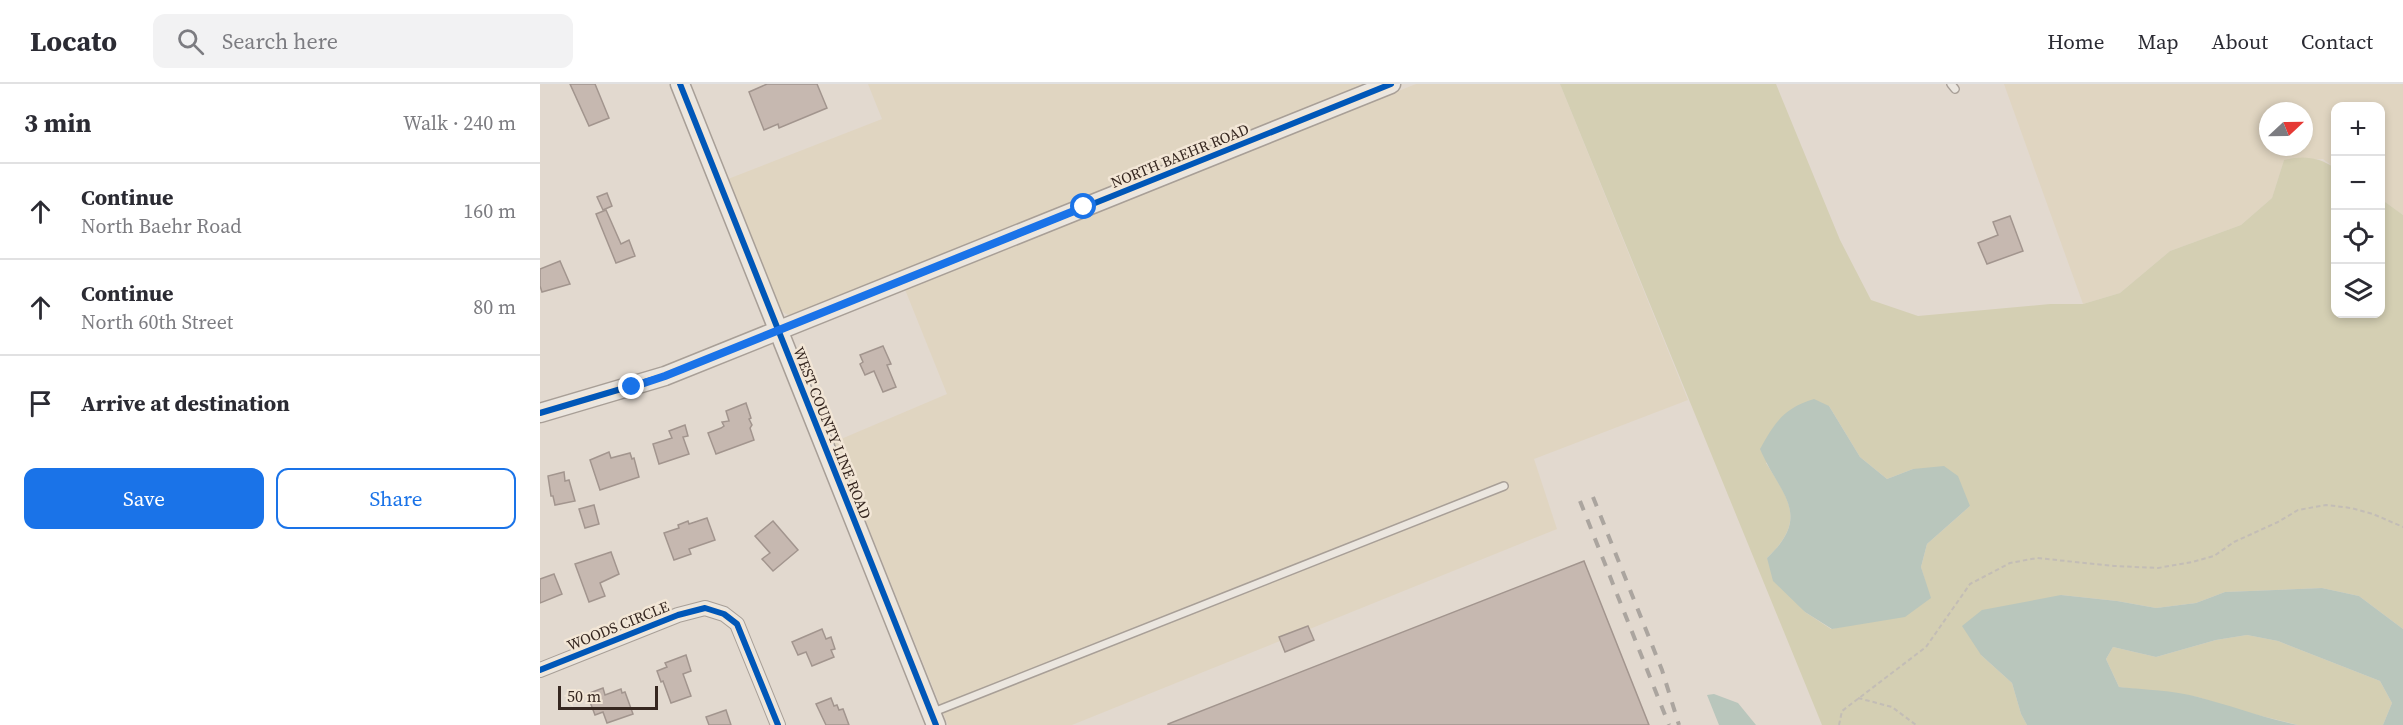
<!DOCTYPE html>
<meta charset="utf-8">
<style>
:root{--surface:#fff;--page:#f2f2f3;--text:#2b2b33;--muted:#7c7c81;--line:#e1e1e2;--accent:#1a73e8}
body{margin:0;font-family:"Source Serif 4",serif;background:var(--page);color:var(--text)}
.controls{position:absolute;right:18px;top:18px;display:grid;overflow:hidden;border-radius:12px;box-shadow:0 3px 9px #0003}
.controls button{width:54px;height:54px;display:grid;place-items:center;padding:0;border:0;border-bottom:2px solid var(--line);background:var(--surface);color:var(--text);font:30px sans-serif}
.compass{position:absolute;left:1719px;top:18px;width:54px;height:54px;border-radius:50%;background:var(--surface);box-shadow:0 3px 9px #0003;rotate:68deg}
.scale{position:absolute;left:18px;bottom:15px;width:100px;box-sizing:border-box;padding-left:6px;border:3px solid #362720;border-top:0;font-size:16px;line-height:21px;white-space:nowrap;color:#362720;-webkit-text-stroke:4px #f2e6d6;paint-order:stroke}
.stop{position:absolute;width:18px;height:18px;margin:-14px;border:4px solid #1a73e8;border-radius:50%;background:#fff}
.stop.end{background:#1a73e8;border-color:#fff;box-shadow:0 2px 6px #0008}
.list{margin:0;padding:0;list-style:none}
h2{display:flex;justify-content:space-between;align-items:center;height:78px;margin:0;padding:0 24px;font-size:26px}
h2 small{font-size:20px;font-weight:400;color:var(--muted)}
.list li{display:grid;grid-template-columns:39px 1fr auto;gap:18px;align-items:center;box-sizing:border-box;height:96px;padding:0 24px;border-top:2px solid var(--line)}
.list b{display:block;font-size:22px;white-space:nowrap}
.list p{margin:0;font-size:20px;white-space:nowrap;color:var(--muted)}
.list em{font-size:20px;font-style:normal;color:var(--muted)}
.actions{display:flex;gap:12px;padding:18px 24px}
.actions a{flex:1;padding:14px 0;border:2px solid var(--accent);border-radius:12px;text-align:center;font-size:21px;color:var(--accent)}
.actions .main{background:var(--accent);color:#fff}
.icon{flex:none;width:33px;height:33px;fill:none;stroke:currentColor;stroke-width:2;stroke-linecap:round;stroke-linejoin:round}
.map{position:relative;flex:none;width:1863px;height:641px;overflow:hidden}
header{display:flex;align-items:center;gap:36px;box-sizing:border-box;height:84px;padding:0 30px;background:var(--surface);border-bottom:2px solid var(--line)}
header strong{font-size:28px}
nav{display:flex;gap:33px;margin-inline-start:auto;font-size:21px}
.search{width:420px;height:54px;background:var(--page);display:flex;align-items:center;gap:15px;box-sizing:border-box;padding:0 21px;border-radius:12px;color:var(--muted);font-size:22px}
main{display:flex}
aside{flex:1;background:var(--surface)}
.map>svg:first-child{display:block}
.farmland{fill:#e0d5c1;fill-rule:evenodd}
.green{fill:#d4cfb3;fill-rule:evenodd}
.water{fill:#b9c6bc}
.building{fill:#c6b8b0;stroke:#a2958e;stroke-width:1.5}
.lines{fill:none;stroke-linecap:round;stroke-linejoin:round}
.service-casing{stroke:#a89f97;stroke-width:10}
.minor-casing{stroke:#a89f97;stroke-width:16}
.tertiary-casing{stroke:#a89f97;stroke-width:21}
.path{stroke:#c3bdb6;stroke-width:2;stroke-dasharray:4.5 3;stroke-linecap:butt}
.service{stroke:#ebe6df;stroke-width:7}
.minor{stroke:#ebe6df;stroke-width:14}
.tertiary{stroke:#ebe6df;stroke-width:18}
.rail{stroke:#aba59f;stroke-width:4;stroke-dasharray:10 10;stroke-linecap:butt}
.cycleway-casing{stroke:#f2e6d6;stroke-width:10}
.cycleway{stroke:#0057b8;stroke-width:6}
.route{stroke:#1a73e8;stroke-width:8}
.labels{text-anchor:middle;stroke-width:5;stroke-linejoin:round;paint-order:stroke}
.street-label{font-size:15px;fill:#362720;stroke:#f2e6d6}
</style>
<header>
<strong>Locato</strong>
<div class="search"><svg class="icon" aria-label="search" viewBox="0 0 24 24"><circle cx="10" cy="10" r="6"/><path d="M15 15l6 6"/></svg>Search here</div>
<nav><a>Home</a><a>Map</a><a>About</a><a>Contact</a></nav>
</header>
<main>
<aside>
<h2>3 min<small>Walk · 240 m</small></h2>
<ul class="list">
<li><svg class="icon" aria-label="ahead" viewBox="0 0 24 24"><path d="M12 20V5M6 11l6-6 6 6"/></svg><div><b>Continue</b><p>North Baehr Road</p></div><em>160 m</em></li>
<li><svg class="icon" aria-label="ahead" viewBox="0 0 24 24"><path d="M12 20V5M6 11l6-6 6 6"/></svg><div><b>Continue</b><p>North 60th Street</p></div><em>80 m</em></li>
<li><svg class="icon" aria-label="arrive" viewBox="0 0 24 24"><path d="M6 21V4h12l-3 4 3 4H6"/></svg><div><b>Arrive at destination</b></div></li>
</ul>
<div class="actions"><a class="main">Save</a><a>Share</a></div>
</aside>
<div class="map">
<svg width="1863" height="641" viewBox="0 0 1863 641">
<rect width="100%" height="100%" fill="#e2d9cf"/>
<g class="farmland">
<polygon points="328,0 833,0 254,233 246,230 240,226 188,95 342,35"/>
<polygon points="876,0 1020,0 1148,316 994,375 1017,445 532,641 408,641 294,358 407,310 364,203"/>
<path d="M 1464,0 L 1863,0 L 1863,131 L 1841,115 L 1840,22 L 1796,22 L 1795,84 L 1783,75 L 1744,76 L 1732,114 L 1701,141 L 1630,167 L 1580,209 L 1543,220 ZM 1728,27 L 1764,27 L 1764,63 L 1728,63 Z"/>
</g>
<g class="green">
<path d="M 1020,0 L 1236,0 L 1300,156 L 1331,216 L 1378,232 L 1510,220 L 1543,220 L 1580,209 L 1630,167 L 1701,141 L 1732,114 L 1744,76 C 1763,71 1779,73 1795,84 L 1796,230 L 1840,230 L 1841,115 L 1863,131 L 1863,545 L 1819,512 L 1782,504 L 1685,508 L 1656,519 L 1616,524 L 1577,517 L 1521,511 L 1441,571 L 1472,599 L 1481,630 L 1487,641 L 1282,641 ZM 1289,322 L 1320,373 L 1347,395 L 1373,385 L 1430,422 L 1387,460 L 1381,483 L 1390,514 L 1321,539 L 1291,545 L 1265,528 L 1227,474 C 1265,438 1251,418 1226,379 Z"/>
<polygon points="1707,551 1738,557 1840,597 1852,619 1843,641 1758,641 1693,625 1658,613 1579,603 1566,575 1573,563 1616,573 1676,556"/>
</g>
<g class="water">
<path d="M 1274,315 L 1289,322 L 1320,373 L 1347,395 L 1373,385 L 1404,382 L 1418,392 L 1430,422 L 1387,460 L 1381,483 L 1391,514 L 1365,533 L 1292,545 L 1265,528 L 1233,497 L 1227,474 C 1274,430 1239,410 1220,365 C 1235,338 1244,324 1274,315 Z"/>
<path d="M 1782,504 L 1819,512 L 1863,545 L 1863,641 L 1843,641 L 1852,619 L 1840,597 L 1738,557 L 1707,551 L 1676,556 L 1616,573 L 1573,563 L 1566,575 L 1579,603 C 1606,606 1632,606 1658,613 C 1692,622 1724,634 1758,641 L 1487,641 L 1481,630 L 1472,599 L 1441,571 L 1422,542 L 1442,526 L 1521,511 L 1577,517 L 1616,524 L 1656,519 L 1685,508 Z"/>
<polygon points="1174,610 1198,619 1216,641 1179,641 1167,611"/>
</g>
<g class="building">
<polygon points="30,0 55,0 69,34 49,42"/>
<polygon points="227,0 277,0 287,24 239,44 238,40 224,46 209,8"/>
<polygon points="67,109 72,122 63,126 57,113"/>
<polygon points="66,126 81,160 89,156 95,172 76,179 56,130"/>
<polygon points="1470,132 1483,167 1447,180 1438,159 1458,151 1453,138"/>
<polygon points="20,177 30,200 2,208 0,202 0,185"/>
<polygon points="343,262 351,280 347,281 356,303 343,308 334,287 325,291 320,280 323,278 320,271"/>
<polygon points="206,319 211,334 209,335 212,341 210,344 214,356 176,370 168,349 181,344 184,342 182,338 189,337 186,327"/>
<polygon points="145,341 148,352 143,353 149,370 119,380 113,360 132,354 129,347"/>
<polygon points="69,368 71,374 90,369 92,375 94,374 99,393 60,406 50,376"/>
<polygon points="24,388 25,397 29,396 35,417 15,421 13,412 11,412 8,392"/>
<polygon points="54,421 59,440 45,444 39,425"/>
<polygon points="167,434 175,456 149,465 151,470 134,476 124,449 139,444 138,441 148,437 149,440"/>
<polygon points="233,437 258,466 233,487 222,475 230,469 215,452"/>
<polygon points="71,468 79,490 60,499 65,512 49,518 35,480"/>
<polygon points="1044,477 1109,641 628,641 628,640"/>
<polygon points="14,490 22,510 0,519 0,495"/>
<polygon points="768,542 774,556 745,568 739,553"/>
<polygon points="282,545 286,555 291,553 295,565 291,566 294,573 272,582 266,568 258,571 252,558"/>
<polygon points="146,571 151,587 143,590 151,612 131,619 123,597 121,598 117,587 127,583 125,579"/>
<polygon points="63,604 65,611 81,605 82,609 85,608 93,630 67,639 63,628 55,631 47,610"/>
<polygon points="291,614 294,622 297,621 299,626 303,625 309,641 286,641 276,620"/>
<polygon points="186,626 191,641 169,641 166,633"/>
</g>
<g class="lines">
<g class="service-casing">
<g id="service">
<polyline points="1411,0 1415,5"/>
<polyline points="391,629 964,402"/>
</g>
</g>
<g class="minor-casing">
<polyline id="minor" points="0,586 138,531 165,524 184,530 197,540 238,641"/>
</g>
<g class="tertiary-casing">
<g id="tertiary">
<polyline points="140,0 396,641"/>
<polyline points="0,329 125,292 851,0"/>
</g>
</g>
<g class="path">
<polyline points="1318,614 1352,623 1376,641"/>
<polyline points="1299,641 1302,627 1386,563 1430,500 1470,479 1497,474 1574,482 1618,484 1652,478 1674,472 1694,458 1738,438 1758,426 1786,421 1811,424 1833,430 1863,443"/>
</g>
<use href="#service" class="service"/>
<use href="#minor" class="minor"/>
<use href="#tertiary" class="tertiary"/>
<g class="rail">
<polyline points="1053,413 1122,586 1139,641"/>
<polyline points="1040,417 1129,641"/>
</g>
<g class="cycleway-casing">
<g id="cycleway">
<polyline points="140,0 396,641"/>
<polyline points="0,329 125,292 851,0"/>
<polyline points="0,586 138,531 165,524 184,530 197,540 238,641"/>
</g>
</g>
<use href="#cycleway" class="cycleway"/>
</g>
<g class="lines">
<polyline class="route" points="92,303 125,292 544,123"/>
</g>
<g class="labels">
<g class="street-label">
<text transform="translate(640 72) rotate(-22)" y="5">NORTH BAEHR ROAD</text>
<text transform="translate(292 349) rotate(68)" y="5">WEST COUNTY LINE ROAD</text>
<text transform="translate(78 542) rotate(-22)" y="5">WOODS CIRCLE</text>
</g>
</g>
</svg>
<div class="controls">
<button>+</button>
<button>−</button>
<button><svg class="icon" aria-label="locate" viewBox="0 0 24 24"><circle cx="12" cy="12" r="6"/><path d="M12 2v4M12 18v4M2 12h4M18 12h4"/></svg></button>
<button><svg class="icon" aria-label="layers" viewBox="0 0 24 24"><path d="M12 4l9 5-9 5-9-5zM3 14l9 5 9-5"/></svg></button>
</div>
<svg class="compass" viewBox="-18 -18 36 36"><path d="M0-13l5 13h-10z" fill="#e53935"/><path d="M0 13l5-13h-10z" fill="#7c7c81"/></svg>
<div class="scale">50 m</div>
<div class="stop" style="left:544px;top:123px"></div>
<div class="stop end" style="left:92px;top:303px"></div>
</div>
</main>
